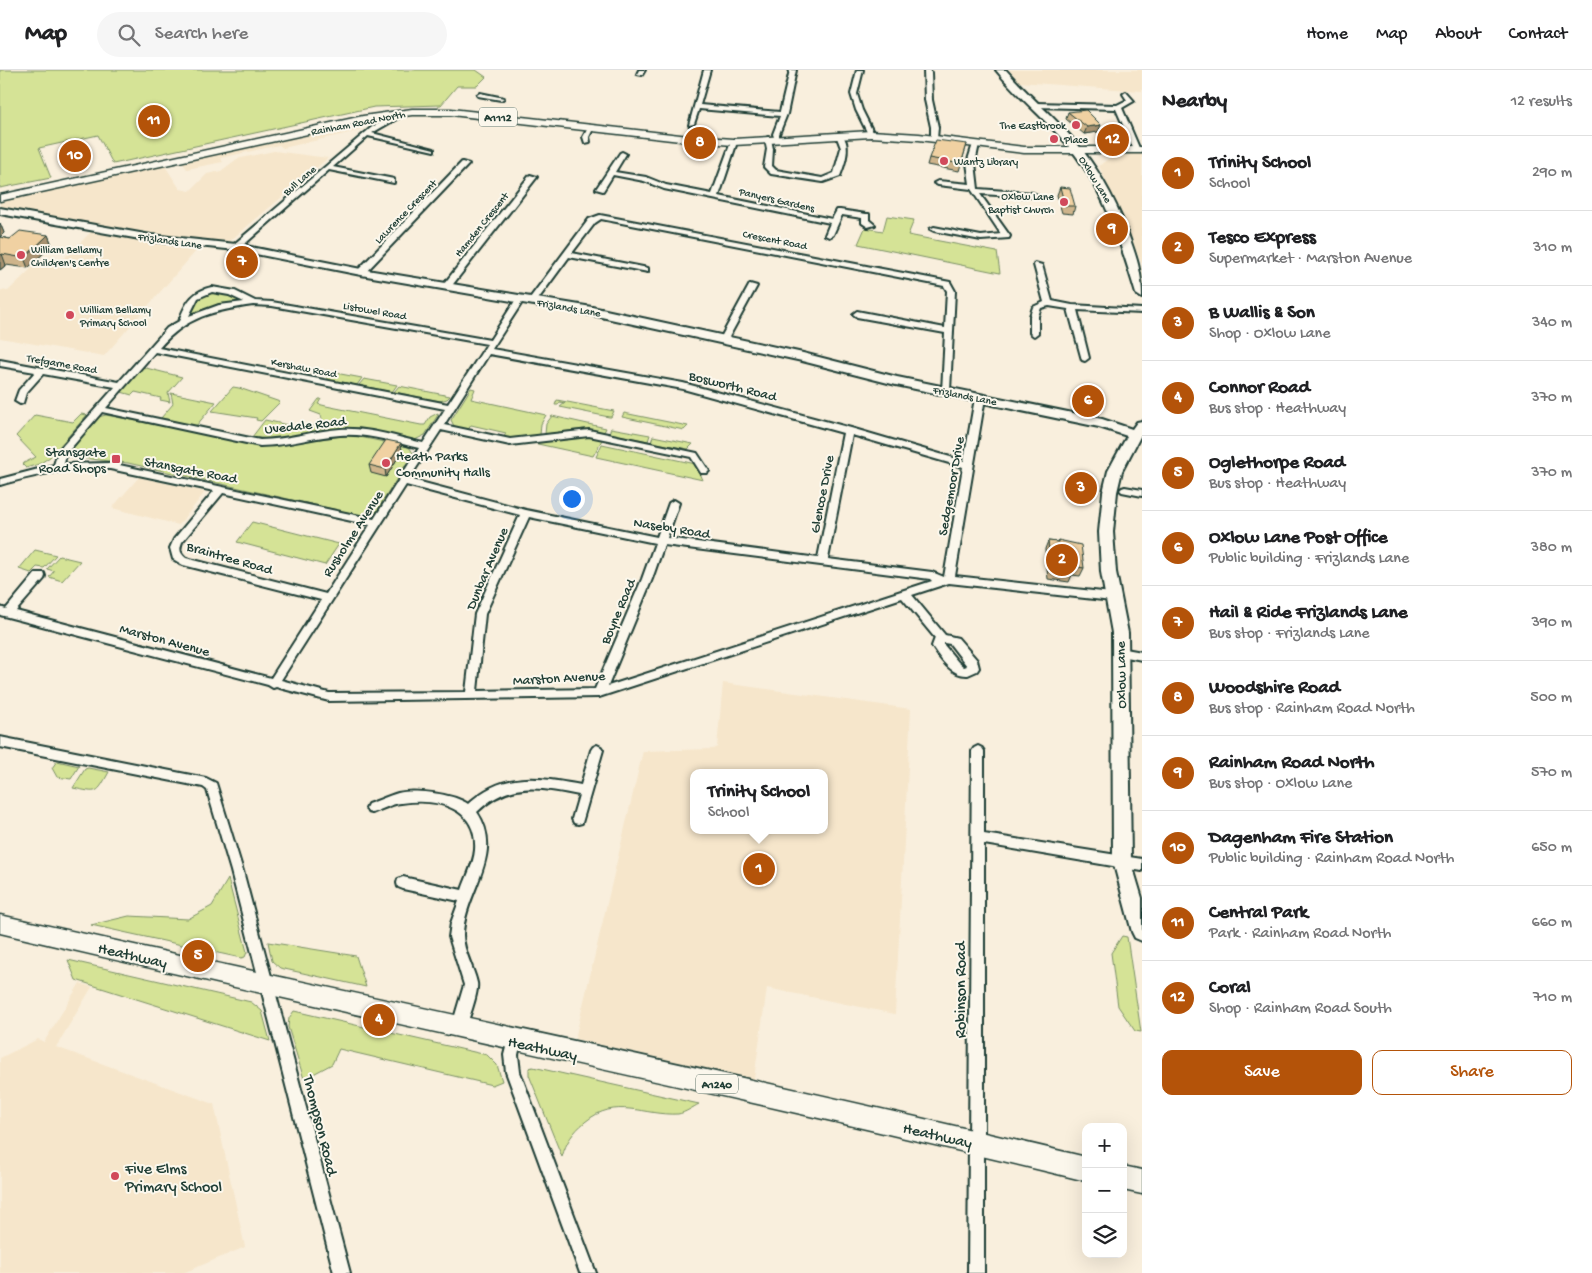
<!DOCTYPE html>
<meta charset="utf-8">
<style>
:root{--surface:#fff;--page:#f6f6f6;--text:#202124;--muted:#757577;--line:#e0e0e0;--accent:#b45309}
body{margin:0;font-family:"Gochi Hand",sans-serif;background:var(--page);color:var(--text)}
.controls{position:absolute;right:15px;bottom:15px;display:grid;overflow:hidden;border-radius:10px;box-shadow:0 5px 20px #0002}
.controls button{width:45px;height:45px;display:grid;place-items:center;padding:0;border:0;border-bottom:1px solid var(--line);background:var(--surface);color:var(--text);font:25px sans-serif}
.you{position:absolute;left:571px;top:428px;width:18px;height:18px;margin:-12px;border:4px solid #fff;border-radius:50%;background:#1a73e8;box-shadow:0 0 0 8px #1a73e833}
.badge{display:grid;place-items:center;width:32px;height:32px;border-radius:50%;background:var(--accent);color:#fff;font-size:16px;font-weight:700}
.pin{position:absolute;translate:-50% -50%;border:2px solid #fff;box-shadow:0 1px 5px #0006}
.popup{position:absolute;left:690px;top:699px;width:138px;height:65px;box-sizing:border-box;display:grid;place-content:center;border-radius:10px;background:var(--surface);filter:drop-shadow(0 1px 4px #0005);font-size:16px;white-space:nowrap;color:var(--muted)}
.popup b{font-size:19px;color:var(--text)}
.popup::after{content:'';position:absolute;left:50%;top:100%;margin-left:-10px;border:10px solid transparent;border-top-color:var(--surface)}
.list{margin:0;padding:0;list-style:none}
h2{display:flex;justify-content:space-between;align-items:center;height:65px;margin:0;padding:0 20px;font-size:21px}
h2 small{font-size:16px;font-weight:400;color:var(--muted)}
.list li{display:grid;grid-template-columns:32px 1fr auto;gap:15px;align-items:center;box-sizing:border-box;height:75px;padding:0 20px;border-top:1px solid var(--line)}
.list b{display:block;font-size:19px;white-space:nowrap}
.list p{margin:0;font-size:16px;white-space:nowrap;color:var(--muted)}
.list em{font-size:16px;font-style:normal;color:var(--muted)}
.actions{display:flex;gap:10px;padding:15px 20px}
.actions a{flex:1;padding:11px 0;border:1px solid var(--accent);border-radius:10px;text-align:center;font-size:18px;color:var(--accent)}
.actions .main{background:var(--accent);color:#fff}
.icon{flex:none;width:28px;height:28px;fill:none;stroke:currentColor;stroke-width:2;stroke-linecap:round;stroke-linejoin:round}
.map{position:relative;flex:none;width:1142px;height:1203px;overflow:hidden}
header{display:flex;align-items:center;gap:30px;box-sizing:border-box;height:70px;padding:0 25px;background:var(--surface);border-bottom:1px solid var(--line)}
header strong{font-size:24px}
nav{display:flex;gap:28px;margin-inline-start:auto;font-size:18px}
.search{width:350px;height:45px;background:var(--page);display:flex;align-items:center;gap:12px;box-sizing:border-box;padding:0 18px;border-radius:28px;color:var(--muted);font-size:19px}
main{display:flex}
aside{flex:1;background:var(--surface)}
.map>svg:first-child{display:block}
.built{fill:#f6e6cb;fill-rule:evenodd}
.green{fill:#d5e396;stroke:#7a9065}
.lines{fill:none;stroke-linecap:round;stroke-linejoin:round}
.street-casing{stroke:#1f3d34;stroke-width:4}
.secondary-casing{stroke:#1f3d34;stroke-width:4}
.primary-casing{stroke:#1f3d34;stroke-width:3}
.street{fill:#fbf7ec;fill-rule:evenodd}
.secondary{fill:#fbf7ec;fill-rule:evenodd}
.primary{fill:#fbf7ec;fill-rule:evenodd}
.wall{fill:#ceb48b;stroke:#1f3d34}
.shaded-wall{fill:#a89271;stroke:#1f3d34}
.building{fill:#f0d1a2;stroke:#1f3d34}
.poi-dot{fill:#d1495b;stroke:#fbf7ec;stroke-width:2}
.labels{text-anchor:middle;stroke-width:4;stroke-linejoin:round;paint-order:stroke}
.far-street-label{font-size:11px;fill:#1f3d34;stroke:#fbf7ec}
.far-poi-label{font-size:11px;fill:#1f3d34;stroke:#fbf7ec;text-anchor:start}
.shield{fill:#fbf7ec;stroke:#61756b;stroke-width:1}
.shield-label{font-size:12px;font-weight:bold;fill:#1f3d34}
.street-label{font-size:14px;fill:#1f3d34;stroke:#fbf7ec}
.poi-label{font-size:14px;fill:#1f3d34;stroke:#fbf7ec;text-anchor:end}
.near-street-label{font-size:16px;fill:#1f3d34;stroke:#fbf7ec}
.near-poi-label{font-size:16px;fill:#1f3d34;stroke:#fbf7ec;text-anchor:start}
</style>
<header>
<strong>Map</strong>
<div class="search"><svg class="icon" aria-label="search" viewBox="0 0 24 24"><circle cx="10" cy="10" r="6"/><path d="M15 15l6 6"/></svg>Search here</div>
<nav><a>Home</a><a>Map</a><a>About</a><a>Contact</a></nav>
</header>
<main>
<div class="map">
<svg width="1142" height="1203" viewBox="0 0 1142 1203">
<rect width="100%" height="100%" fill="#f9efdd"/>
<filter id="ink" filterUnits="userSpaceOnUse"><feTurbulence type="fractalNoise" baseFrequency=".02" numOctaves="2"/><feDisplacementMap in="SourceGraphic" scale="10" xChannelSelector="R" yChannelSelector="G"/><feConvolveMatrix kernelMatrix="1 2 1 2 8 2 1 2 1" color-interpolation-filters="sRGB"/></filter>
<g filter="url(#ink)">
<g class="built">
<polygon points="1009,0 1142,0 1142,21 1019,12"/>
<polygon points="360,54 364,56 357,61 283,78 279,75 220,88 223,92 187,99 182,92"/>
<polygon points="274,81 328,88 224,176 0,137 0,130 26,126 163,93 180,119 190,121 207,104 221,101 237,89"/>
<polygon points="1142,83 1142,194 1099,96 1114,84"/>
<polygon points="91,162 196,181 104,286 0,268 0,220 8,221 36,194 55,197"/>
<polygon points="139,407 205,422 179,455 112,438"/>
<path d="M 723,613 L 911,639 L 895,944 L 767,918 L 754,1009 L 575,969 L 643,681 L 713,679 L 717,677 ZM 694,703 L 824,703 L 824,760 L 694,760 Z"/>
<polygon points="80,913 92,917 56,977 214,1034 245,1177 183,1203 0,1203 0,988 38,969 44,972"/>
</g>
<g class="green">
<polygon points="0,0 476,0 486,7 477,16 457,16 441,35 374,37 113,94 98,65 39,78 51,108 0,118"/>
<polygon points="887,146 914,150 908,165 997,182 1000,203 858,174 865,158 883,161"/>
<polygon points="218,220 242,231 215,236 189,244 199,226"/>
<polygon points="142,297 182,307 168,323 170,332 160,330 161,328 135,322 132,325 121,322"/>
<polygon points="330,302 362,308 357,315 330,310 327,308"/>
<polygon points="364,309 397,315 392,322 359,315"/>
<polygon points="399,316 450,326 447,329 440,331 394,322"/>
<polygon points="233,317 239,318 280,332 261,351 256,350 257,348 212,341"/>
<polygon points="471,318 475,319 471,329 546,345 541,354 540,365 509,368 504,367 506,363 471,355 468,360 454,356 451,350"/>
<polygon points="171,323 216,332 196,356 161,348 173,334"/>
<polygon points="319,329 321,329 318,334 326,336 421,355 425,355 430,347 438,343 438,345 425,365 415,370 360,359 325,361 321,345 310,341"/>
<polygon points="557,330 614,341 611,347 609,347 560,337 565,333 560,332 558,335 555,335"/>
<polygon points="624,343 688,356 684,360 622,347"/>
<polygon points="81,344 87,345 50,387 39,394 26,398 22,394 36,387 16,366 35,345 73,352"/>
<polygon points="106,345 264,376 350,365 409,377 413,383 376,442 364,446 128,393 71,387 69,379 98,347"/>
<polygon points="552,346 606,358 604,362 585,359 545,364 546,354"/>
<polygon points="265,350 310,360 319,350 323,361 277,370 252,367"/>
<polygon points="611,358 650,365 648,371 609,363"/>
<polygon points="591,366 603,368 593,386 533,373 568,367"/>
<polygon points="653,366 693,374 688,379 651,372"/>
<polygon points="602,374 696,394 703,410 596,387"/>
<polygon points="252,452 339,474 325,495 237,472"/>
<polygon points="35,480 56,485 44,498 37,497 31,503 19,499"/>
<polygon points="59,486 80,491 62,511 49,507 54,501 47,499"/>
<polygon points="57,691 79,696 71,709 57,707 52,698"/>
<path d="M 88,698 L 109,702 C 96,725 99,723 73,718 L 85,699 Z"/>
<polygon points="228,809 247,882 245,887 241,888 91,855 129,846 188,849 212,836"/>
<polygon points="1122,866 1127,867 1141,962 1135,961 1118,936 1111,883"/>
<polygon points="268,872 356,886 366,917 280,898 272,891"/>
<polygon points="68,890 251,932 262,941 270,971 76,910"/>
<polygon points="294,941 487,985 497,995 502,1011 492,1015 339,979 332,994 304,1009 288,957 289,948"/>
<path d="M 533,997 L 699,1034 C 693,1037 685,1043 678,1044 C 643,1046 616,1026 585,1052 C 573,1062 566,1072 562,1087 L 529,1005 L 529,998 Z"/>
</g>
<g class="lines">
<g class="street-casing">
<g id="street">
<polygon points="639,0 645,0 642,5 637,4"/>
<polygon points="704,0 710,0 700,35 780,42 790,0 796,0 787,44 779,64 779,70 775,70 773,64 780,46 699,39 694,54 689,55"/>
<polygon points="857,0 863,0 857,24 862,40 874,64 871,66 868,64 856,40 851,24"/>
<polygon points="924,0 930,0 931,3 932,30 938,57 937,69 934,71 931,69 931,57 925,30"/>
<polygon points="1126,22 1134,31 1122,38 1140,80 1137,82 1134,80 1116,39 1035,37 1032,35 1035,33 1117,35 1127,30 1123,24"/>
<polygon points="480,23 504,28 501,30 478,26 477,25"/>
<polygon points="403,41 406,43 405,44 372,63 434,79 434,81 368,66 333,97 394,109 394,113 329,100 239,179 233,179 233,175 372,57"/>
<polygon points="590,57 593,59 589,67 590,72 585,73 583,67 588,58"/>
<path d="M 839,63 C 853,71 845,94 840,106 L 823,112 L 771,104 L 764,97 L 767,79 L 765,69 L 768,67 L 771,69 L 773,79 L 772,96 L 776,100 L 822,108 L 834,103 L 841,78 L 836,65 Z"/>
<polygon points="734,70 737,72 719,126 832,149 837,140 840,140 866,144 869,144 869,150 875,155 868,157 862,153 862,148 842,145 833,165 829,167 825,165 830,153 664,119 644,111 613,105 603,121 596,119 620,83 622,82 626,84 615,102 646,107 666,115 712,124 731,72"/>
<polygon points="976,72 979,74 975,93 978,119 1033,123 1037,125 1033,127 980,124 1010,166 1009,168 981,170 934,161 930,159 934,157 981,166 1001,164 971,119 938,115 934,113 938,111 970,114 967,93 973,74"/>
<polygon points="462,92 469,94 364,204 358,204 358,200"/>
<polygon points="530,105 537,107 450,218 444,218 444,214"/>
<polygon points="600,145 950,212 955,221 950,321 946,324 942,321 945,263 857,247 853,244 857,241 945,258 947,221 944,216 601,149 595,153 572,183 648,198 648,202 569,187 536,232 530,232 530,228 589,149"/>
<polygon points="1035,193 1042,195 1052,231 1072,235 1142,239 1142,243 1077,240 1089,288 1085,291 1082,290 1068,239 1049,236 1041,238 1038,246 1038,263 1034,266 1030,263 1030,246 1033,237 1044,232 1034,195"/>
<polygon points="750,214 757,216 728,269 724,272 721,271 720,269"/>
<path d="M 212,217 L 235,221 L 255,231 L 272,232 L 490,270 L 518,226 L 521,226 L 525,228 L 492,279 L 683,313 L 851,358 L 964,391 L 975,328 L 977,326 L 983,326 L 985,328 L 955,506 L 1112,523 L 1117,527 L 1112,531 L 949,513 L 912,525 L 945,565 L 958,568 L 977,590 L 979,598 L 977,601 L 968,605 C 952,606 940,589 932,576 L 935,568 L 902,528 L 599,627 L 329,631 L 276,617 L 273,618 L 268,615 L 0,545 L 0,537 L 6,539 L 36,503 L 44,503 L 45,506 L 44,509 L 16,541 L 271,608 L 321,530 L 183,495 L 173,489 L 170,478 L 174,469 L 214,421 L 110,399 C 69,397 39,404 0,415 L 0,409 L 54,395 L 58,381 L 115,317 L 43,304 L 26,323 L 23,333 L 20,334 L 15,331 L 19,320 L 35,302 L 0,296 L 0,290 L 119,312 L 167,258 L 181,250 L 180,248 C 187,231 193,221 212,217 ZM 212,222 L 229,225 L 244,232 L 219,235 L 189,246 L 198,228 ZM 253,235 L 272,236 L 487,274 L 448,334 L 159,278 C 187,246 213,241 253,235 ZM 155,282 L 445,339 L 423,373 C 396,367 368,357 340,359 C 313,361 287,370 260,370 L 106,338 ZM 489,284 L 683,319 L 843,363 L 818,488 L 667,468 L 679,433 L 674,430 L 669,433 L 657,467 L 526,440 L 409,409 L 441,360 L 510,375 L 589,366 L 691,387 L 701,403 L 707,403 L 709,401 L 697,383 L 589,360 L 510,369 L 444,355 ZM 102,342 L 260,376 C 287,376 313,367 340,365 C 367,363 394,372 419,378 L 374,449 L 110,393 L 64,394 L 66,384 ZM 852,365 L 963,397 L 944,507 L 932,502 L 828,489 ZM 406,415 L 520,445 L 475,544 L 466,622 L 329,623 L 281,610 ZM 223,423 L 370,455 L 326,524 L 186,488 C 180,483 179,480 182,472 ZM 529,447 L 655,473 L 642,509 L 595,619 L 477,621 L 485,544 ZM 664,475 L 930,509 L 932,511 L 608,616 L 652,509 ZM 944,573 L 950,574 L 967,596 L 964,597 L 958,592 L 944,575 Z"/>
<polygon points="1125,417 1142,420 1142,426 1122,422 1120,420 1122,418"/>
<polygon points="1120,578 1142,582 1142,590 1116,585 1114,582 1116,579"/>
<polygon points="0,667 206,708 216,713 243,801 350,1203 334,1203 231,801 207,720 203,717 0,677"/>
<path d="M 597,675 L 601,677 L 603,680 L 582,753 L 578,754 L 574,753 L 572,749 L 579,725 C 538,717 509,711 477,742 C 506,785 464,822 463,865 C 463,881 474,898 477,913 C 479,922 467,954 463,964 L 458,966 L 453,964 L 451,959 L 464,915 L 449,867 L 451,853 L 459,831 L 403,819 L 398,817 L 397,813 L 398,809 L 403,807 L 462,820 C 466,808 474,793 475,780 C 478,736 436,728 401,733 C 391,734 381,740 372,743 L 368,742 L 366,738 L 368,734 C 377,731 388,726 398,723 C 415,719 454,724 468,734 C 503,701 538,707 581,715 L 591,680 L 593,677 Z"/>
<polygon points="978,676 982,678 984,681 984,764 1142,789 1142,801 984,774 984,1203 968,1203 972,681 974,678"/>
<polygon points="514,964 519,966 521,971 518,985 520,1002 596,1203 580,1203 506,1002 504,985 509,966"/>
</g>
</g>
<g class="secondary-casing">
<g id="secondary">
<path d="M 996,0 L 1006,0 C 1027,24 1052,45 1073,69 C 1097,96 1114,127 1127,161 C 1136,186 1142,201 1142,228 L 1136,224 C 1120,170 1103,116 1065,72 C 1043,47 1017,26 996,0 Z"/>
<polygon points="0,138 151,165 236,174 361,199 592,237 803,283 897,307 1102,349 1132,359 1137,352 1142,351 1142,363 1122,401 1117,422 1113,462 1116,502 1128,563 1131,791 1142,828 1142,871 1135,868 1132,862 1113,791 1112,563 1101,502 1099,462 1103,422 1108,401 1127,366 1099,357 896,315 802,291 592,245 361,205 236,180 151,171 0,144"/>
</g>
</g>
<g class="primary-casing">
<g id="primary">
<polygon points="412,39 451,39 689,66 734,69 871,61 919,64 1024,77 1142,77 1142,83 1024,83 919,70 871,67 734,75 689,72 451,45 412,45 363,52 0,131 0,125 363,46"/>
<path d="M 0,845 C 362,927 725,1000 1086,1087 L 1086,1111 C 725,1023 361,948 0,863 Z"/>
<polygon points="1123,1096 1142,1100 1142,1124 1123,1120"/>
</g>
</g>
<use href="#street" class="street"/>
<use href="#secondary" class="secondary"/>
<use href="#primary" class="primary"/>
</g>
<g class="wall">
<polygon points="1068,42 1098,62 1084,64 1066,49"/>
<polygon points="967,74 959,101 927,95 929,88"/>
<polygon points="1060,117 1075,136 1073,144 1062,143 1057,125"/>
<polygon points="0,153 4,163 0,167 10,169 48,165 52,175 28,198 6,195 0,200"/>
<polygon points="402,381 386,407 371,403 369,395"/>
<polygon points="1082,407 1092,422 1090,427 1077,424 1076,414 1079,409 1081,409"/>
<polygon points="1058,470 1084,498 1080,506 1072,505 1069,512 1048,509 1045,479 1048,471 1057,472"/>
</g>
<g class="shaded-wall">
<polygon points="1101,55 1098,62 1084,64 1087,57"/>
<polygon points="0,153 4,163 0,167"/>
<polygon points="48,165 52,175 28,198 24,188"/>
<polygon points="2,184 6,195 0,200 0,186"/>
<polygon points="401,373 402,381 386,407 385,399"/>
</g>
<g class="building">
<polygon points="1086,40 1101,55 1087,57 1068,42"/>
<polygon points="936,70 967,74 961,94 929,88"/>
<polygon points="1060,117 1070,118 1075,136 1065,136"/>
<polygon points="20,161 48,165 24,188 2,184 0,186 0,167 10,169"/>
<polygon points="386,370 401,373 385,399 369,395"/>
<polygon points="1082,407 1094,410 1092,422 1079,419 1079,409 1081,409"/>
<polygon points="1058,470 1081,475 1084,498 1072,496 1073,504 1051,501 1048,471 1058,472"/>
</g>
</g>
<g class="poi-dot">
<circle cx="1076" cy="55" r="5"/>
<circle cx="1054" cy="69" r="5"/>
<circle cx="944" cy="91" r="5"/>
<circle cx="1064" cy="132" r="5"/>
<circle cx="21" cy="185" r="5"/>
<circle cx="70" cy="245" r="5"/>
<rect x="111" y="384" width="10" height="10" rx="2.5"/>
<circle cx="386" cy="393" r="5"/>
<circle cx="115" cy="1106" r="5"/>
</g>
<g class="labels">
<g class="far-street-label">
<text transform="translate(358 52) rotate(-11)" y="4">Rainham Road North</text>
<text transform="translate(1096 109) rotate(58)" y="4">Oxlow Lane</text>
<text transform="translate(299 110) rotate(-41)" y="4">Bull Lane</text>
<text transform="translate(777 129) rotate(13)" y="4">Panyers Gardens</text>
<text transform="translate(405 141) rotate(-46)" y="4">Lawrence Crescent</text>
<text transform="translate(481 154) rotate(-51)" y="4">Hamden Crescent</text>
<text transform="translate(775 169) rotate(11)" y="4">Crescent Road</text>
<text transform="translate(170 170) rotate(8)" y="4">Frizlands Lane</text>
<text transform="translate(569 237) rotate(10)" y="4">Frizlands Lane</text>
<text transform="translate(375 240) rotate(10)" y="4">Listowel Road</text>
<text transform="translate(62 293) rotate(10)" y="4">Trefgarne Road</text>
<text transform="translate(304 297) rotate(11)" y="4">Kershaw Road</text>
<text transform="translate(965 325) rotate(11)" y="4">Frizlands Lane</text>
</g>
<g class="far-poi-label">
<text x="1066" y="59" text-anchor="end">The Eastbrook</text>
<text x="1064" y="73">Place</text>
<text x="954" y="95">Wantz Library</text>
<text x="1054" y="130" text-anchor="end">Oxlow Lane<tspan x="1054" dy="13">Baptist Church</tspan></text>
<text x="31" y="183">William Bellamy<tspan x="31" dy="13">Children's Centre</tspan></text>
<text x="80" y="243">William Bellamy<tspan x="80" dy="13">Primary School</tspan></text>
</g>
<g class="shield">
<rect x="479" y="37.5" width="38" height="19" rx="4"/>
<rect x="696" y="1004.5" width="42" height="19" rx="4"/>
</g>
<g class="shield-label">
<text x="498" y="51">A1112</text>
<text x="717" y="1018">A1240</text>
</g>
<g class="street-label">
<text transform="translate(733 315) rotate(14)" y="5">Bosworth Road</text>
<text transform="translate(305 354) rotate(-6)" y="5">Uvedale Road</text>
<text transform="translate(191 399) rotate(11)" y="5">Stansgate Road</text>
<text transform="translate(950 416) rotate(-80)" y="5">Sedgemoor Drive</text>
<text transform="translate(821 424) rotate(-79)" y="5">Glencoe Drive</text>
<text transform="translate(672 457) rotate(9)" y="5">Naseby Road</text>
<text transform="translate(352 463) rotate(-57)" y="5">Rusholme Avenue</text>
<text transform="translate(230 487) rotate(16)" y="5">Braintree Road</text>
<text transform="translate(486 498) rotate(-67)" y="5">Dunbar Avenue</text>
<text transform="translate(617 541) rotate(-67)" y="5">Boyne Road</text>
<text transform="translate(165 569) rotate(15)" y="5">Marston Avenue</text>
<text transform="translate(1120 605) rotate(-91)" y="5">Oxlow Lane</text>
<text transform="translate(559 607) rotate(-3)" y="5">Marston Avenue</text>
</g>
<g class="poi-label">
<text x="106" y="386">Stansgate<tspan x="106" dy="16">Road Shops</tspan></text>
<text x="396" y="390" text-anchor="start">Heath Parks<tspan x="396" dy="16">Community Halls</tspan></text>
</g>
<g class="near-street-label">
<text transform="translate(133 884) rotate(13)" y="6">Heathway</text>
<text transform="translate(959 920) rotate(-90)" y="6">Robinson Road</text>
<text transform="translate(543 977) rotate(12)" y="6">Heathway</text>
<text transform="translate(322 1055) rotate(76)" y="6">Thompson Road</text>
<text transform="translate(938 1064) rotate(13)" y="6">Heathway</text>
</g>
<g class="near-poi-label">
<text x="125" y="1103">Five Elms<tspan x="125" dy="18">Primary School</tspan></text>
</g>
</g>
</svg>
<div class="controls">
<button>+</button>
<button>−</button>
<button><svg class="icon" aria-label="layers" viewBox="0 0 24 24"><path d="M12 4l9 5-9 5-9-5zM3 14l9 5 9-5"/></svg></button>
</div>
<div class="you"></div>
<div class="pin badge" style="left:759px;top:799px">1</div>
<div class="popup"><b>Trinity School</b>School</div>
<div class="pin badge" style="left:1062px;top:490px">2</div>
<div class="pin badge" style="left:1081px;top:418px">3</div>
<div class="pin badge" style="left:379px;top:950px">4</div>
<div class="pin badge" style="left:198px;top:886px">5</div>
<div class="pin badge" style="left:1088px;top:331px">6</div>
<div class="pin badge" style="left:242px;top:192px">7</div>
<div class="pin badge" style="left:700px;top:73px">8</div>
<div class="pin badge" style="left:1112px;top:159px">9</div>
<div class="pin badge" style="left:75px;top:86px">10</div>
<div class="pin badge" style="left:154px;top:51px">11</div>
<div class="pin badge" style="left:1113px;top:70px">12</div>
</div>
<aside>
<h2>Nearby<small>12 results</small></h2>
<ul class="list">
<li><span class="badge">1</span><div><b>Trinity School</b><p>School</p></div><em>290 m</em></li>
<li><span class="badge">2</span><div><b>Tesco Express</b><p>Supermarket · Marston Avenue</p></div><em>310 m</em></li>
<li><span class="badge">3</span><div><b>B Wallis &amp; Son</b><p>Shop · Oxlow Lane</p></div><em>340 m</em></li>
<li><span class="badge">4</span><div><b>Connor Road</b><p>Bus stop · Heathway</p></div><em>370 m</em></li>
<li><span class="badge">5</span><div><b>Oglethorpe Road</b><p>Bus stop · Heathway</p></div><em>370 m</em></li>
<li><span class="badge">6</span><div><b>Oxlow Lane Post Office</b><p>Public building · Frizlands Lane</p></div><em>380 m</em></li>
<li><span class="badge">7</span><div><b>Hail &amp; Ride Frizlands Lane</b><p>Bus stop · Frizlands Lane</p></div><em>390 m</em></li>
<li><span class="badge">8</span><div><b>Woodshire Road</b><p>Bus stop · Rainham Road North</p></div><em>500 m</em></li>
<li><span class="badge">9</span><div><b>Rainham Road North</b><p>Bus stop · Oxlow Lane</p></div><em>570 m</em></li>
<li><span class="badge">10</span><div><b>Dagenham Fire Station</b><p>Public building · Rainham Road North</p></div><em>650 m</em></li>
<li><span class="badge">11</span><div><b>Central Park</b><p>Park · Rainham Road North</p></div><em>660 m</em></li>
<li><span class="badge">12</span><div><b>Coral</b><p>Shop · Rainham Road South</p></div><em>710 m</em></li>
</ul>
<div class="actions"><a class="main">Save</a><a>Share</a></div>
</aside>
</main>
